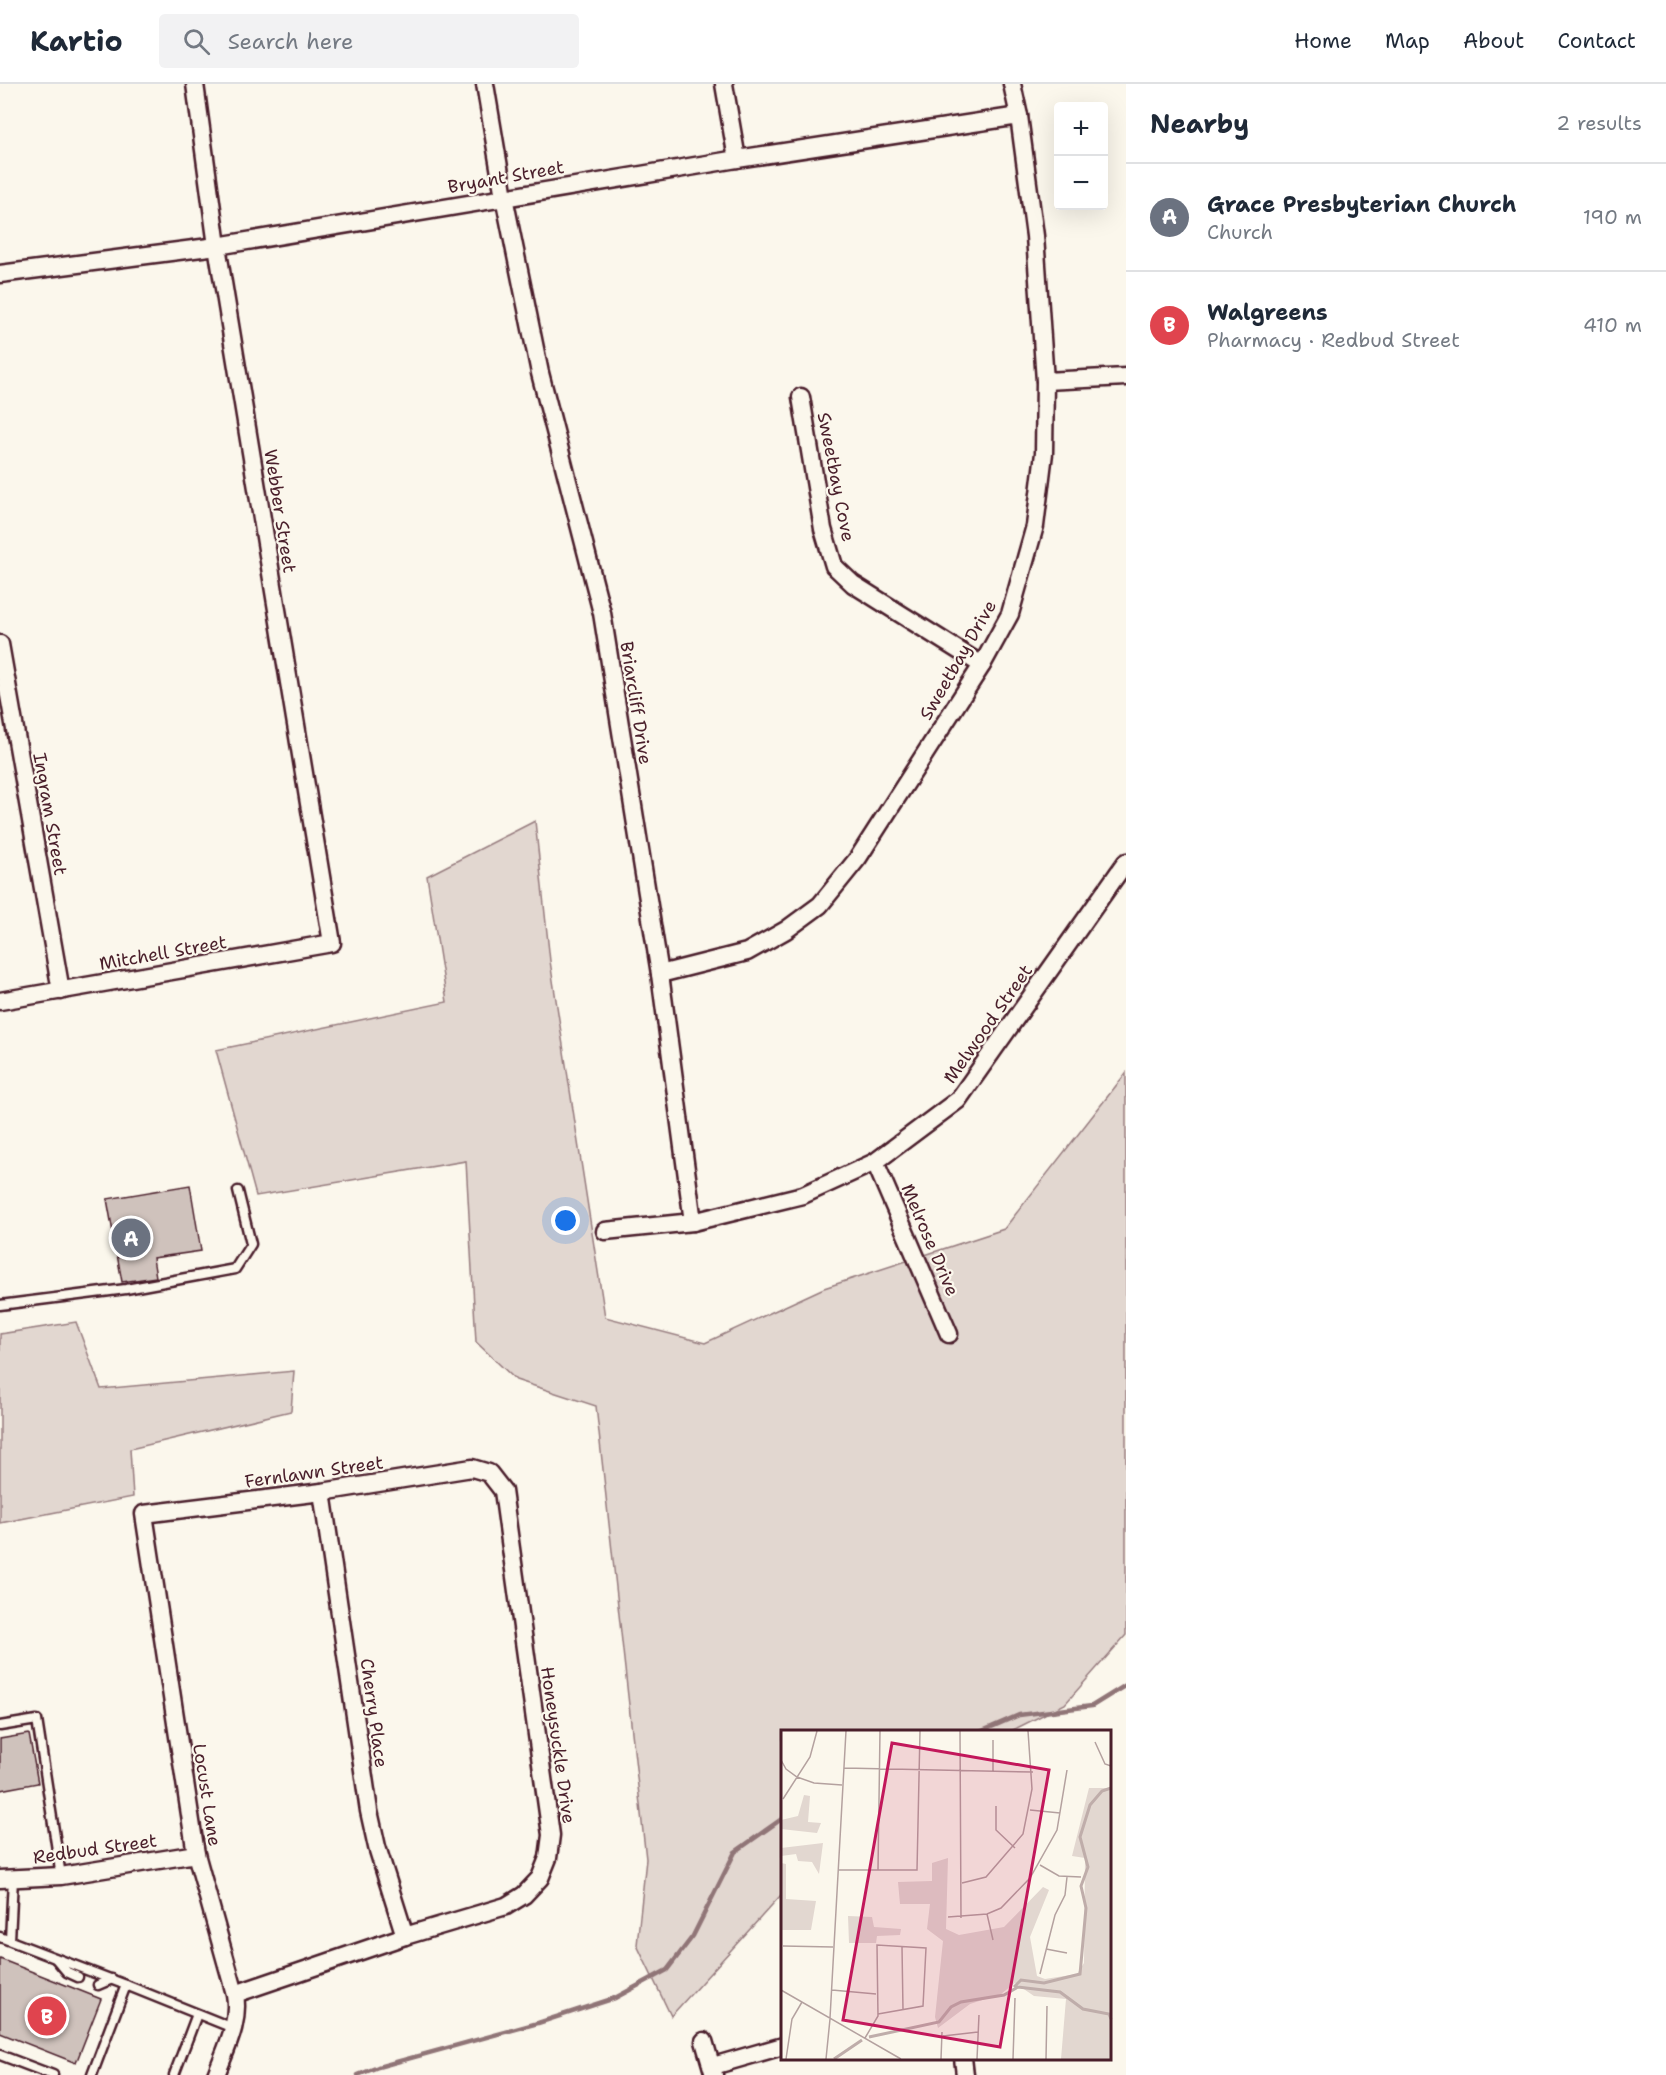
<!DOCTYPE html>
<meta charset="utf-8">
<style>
:root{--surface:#fff;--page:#f2f2f3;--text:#1f2937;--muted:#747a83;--line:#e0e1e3;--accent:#d1495b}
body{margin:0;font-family:"Shantell Sans",sans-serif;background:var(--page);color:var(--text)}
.controls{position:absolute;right:18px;top:18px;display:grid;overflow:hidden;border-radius:6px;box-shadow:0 6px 24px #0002}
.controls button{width:54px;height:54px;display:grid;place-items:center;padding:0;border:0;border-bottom:2px solid var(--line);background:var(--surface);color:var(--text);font:30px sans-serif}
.you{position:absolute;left:566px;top:1137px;width:21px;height:21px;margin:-15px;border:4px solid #fff;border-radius:50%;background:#1a73e8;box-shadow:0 0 0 9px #1a73e833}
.badge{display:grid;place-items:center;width:39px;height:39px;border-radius:50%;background:var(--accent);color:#fff;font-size:20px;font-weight:700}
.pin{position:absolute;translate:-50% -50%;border:3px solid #fff;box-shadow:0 2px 6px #0006}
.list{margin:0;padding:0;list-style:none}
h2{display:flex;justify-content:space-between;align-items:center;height:78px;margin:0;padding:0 24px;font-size:26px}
h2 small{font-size:20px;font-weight:400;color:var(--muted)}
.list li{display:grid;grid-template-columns:39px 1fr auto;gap:18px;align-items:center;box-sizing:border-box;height:108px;padding:0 24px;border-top:2px solid var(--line)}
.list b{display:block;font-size:22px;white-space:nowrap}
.list p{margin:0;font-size:20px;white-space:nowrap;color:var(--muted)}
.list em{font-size:20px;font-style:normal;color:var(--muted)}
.icon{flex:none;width:33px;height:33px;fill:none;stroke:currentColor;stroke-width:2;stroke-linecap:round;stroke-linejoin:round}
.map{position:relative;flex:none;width:1126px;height:1991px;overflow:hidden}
header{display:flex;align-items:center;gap:36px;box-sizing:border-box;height:84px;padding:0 30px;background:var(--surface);border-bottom:2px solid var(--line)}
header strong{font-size:28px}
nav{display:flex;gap:33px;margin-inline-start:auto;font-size:21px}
.search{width:420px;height:54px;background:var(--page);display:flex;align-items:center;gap:15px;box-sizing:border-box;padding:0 21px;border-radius:6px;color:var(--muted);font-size:22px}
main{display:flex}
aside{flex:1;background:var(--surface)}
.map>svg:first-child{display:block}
.green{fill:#e2d7d0;stroke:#967b7e;stroke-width:1.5}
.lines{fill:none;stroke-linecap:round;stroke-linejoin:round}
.stream{stroke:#907477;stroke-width:4.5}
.building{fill:#cfc2bc;stroke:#4a1f2b;stroke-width:1.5}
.lane-casing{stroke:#4a1f2b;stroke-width:13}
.street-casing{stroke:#4a1f2b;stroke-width:21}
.lane{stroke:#fbf7ec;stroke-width:8}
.street{stroke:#fbf7ec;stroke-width:16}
.labels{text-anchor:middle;stroke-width:4.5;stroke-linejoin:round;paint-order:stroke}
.street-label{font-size:18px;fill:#4a1f2b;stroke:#fbf7ec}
.inset-river{fill:none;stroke:#bfadaa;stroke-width:3}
.inset-road{fill:none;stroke:#b4a19f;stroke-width:1.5}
.view{fill:#c2185b;fill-opacity:0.15;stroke:#c2185b;stroke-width:3}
.inset-edge{fill:none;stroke:#4a1f2b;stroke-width:3}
</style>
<header>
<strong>Kartio</strong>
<div class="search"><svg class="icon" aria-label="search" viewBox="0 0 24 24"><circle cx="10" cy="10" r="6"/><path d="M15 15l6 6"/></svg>Search here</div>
<nav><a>Home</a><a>Map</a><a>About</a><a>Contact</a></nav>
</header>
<main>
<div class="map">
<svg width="1126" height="1991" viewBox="0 0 1126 1991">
<rect width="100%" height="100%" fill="#fbf7ec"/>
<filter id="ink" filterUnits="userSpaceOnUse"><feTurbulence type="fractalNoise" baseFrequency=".0167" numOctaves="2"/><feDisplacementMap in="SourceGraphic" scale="12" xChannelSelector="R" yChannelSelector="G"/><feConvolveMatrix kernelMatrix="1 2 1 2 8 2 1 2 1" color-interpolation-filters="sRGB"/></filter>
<g filter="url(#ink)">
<g class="green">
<polygon points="535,737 550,877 605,1233 705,1259 824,1204 1004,1145 1126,989 1126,1551 1065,1620 1011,1647 783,1648 782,1810 671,1932 637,1861 646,1775 596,1322 516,1296 476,1258 466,1077 256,1112 216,966 447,918 427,792"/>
<polygon points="76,1238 101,1305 294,1287 291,1327 130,1365 133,1413 0,1439 0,1250"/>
</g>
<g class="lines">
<g class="stream">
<polyline points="980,1648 1019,1631 1092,1622 1126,1601"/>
<polyline points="358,1991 378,1983 538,1939 615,1914 667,1886 693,1852 735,1768 783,1734"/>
</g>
</g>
<g class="building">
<polygon points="190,1101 201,1167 153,1174 156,1193 122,1198 107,1115"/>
<polygon points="29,1650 38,1699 0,1706 0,1655"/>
<polygon points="0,1875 101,1915 76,1979 0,1949"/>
</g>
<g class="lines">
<g class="lane-casing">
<g id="lane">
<polyline points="0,1221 126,1205 235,1185 251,1160 238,1107"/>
<polyline points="0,1642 37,1636 61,1792"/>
<polyline points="0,1853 126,1901 233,1944"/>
<polyline points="10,1856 13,1794"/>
<polyline points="56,1875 67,1888 78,1893"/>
<polyline points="98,1901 112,1895"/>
<polyline points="0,1971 53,1991"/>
<polyline points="92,1991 126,1901"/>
<polyline points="174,1991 197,1930"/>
</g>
</g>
<g class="street-casing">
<g id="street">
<polyline points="485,0 504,113 540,289 602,529 660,890 693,1138"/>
<polyline points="724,0 737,75"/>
<polyline points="0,190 217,162 737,75 1019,32"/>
<polyline points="1045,297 1126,293"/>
<polyline points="801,313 823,445 834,482 853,500 982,581"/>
<polyline points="0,560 61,907"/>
<polyline points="660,890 747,868 786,846 820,821 858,774 982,581 1010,530 1035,442 1044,369 1045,297 1035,152 1019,32 1012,0"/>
<polyline points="0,917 332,859 217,162 195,0"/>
<polyline points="875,1078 949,1250"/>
<polyline points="605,1147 693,1138 803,1111 875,1078 958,1016 1126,778"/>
<polyline points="322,1408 369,1727 377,1763 405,1852"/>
<polyline points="0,1795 61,1792 196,1770"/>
<polyline points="704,1957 714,1991"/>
<polyline points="963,1974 965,1991"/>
<polyline points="713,1982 783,1962"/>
<path d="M 216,1991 C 226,1964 240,1939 235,1910 L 196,1770 L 144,1430 L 322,1408 L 472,1384 L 489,1389 L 503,1407 L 551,1751 L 548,1774 L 540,1794 L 524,1811 L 506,1822 L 405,1852 L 235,1910"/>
</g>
</g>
<use href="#lane" class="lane"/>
<use href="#street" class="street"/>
</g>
</g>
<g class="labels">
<g class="street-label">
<text transform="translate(506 93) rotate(-10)" y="6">Bryant Street</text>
<text transform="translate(836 393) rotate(79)" y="6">Sweetbay Cove</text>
<text transform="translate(280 427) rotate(81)" y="6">Webber Street</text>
<text transform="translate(958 576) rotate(-60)" y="6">Sweetbay Drive</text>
<text transform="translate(636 619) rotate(81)" y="6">Briarcliff Drive</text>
<text transform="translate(50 730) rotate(80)" y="6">Ingram Street</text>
<text transform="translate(163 869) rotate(-10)" y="6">Mitchell Street</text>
<text transform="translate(988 940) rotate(-55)" y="6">Melwood Street</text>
<text transform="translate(930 1156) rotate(67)" y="6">Melrose Drive</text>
<text transform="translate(314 1388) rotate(-8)" y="6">Fernlawn Street</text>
<text transform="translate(374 1629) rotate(82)" y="6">Cherry Place</text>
<text transform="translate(558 1661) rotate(82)" y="6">Honeysuckle Drive</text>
<text transform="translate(207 1711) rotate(81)" y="6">Locust Lane</text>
<text transform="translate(95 1765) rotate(-8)" y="6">Redbud Street</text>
</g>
</g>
<g transform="translate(781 1646)">
<rect width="330" height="330" fill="#fbf7ec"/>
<path d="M 308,58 L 330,58 L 330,329 L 280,329 L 285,269 L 253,266 L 234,253 L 220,264 L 189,274 L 157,298 L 154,287 L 162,211 L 146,199 L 149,174 L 119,174 L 117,152 L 151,151 L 151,133 L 167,128 L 165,199 L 178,205 L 223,197 L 262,157 L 268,160 L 249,207 L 256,246 L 264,249 L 296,244 L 303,233 L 304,128 L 291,126 ZM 23,65 L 29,66 L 27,92 L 40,93 L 36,103 L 0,99 L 0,90 L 17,86 ZM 42,113 L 38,144 L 31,132 L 17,131 L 15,124 L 0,126 L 0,118 ZM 0,133 L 5,134 L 5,169 L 35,171 L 30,200 L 0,200 ZM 67,186 L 91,187 L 93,197 L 120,199 L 119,205 L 96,206 L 95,213 L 68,213 Z" fill="#e2d7d0"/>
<path class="inset-river" d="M 233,257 L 240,250 L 263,253 L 299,244 L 305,178 L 300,156 L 307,137 L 299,107 L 309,75 L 321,61 L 330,58M 88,307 L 158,292 L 170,277 L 180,272 L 223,265 L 237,257 L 279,262 L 302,279 L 328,284 L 330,289M 53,329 L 81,310"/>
<path class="inset-road" d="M 179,1 L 180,188M 314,12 L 324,34 L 330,36M 0,30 L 5,39 L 16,47 L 33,53 L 61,55M 63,38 L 252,42M 212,41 L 212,10M 2,69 L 29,27 L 36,1M 215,76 L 215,100 L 234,118M 249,80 L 279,83M 259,135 L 278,146 L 300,147M 58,140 L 136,140 L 139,1M 97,140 L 99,1M 181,153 L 205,147 L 242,104 L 251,59 L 247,1M 206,184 L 212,210M 167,187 L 206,184 L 220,178 L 249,148 L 276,100 L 286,40M 2,216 L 52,217M 121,217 L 122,280M 265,219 L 286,223M 259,244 L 274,185 L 284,165 L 286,147M 0,260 L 120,329M 51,260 L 95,264M 49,288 L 65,1M 162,306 L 197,302M 84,308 L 97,286 L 96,215 L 145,218 L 142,276 L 97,284M 5,329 L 11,289 L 21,272M 45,329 L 49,289M 160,329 L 161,302M 196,329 L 198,285M 232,329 L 234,268M 265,329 L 266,276"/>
<path class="view" d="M 111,13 L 268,40 L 219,317 L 62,290 Z"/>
<rect width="330" height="330" class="inset-edge"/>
</g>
</svg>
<div class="controls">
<button>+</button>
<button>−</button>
</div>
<div class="you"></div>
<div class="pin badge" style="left:131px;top:1154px;background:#6b7280">A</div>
<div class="pin badge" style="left:47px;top:1932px;background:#e0444e">B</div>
</div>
<aside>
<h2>Nearby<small>2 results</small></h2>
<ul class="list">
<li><span class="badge" style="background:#6b7280">A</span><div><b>Grace Presbyterian Church</b><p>Church</p></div><em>190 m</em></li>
<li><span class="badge" style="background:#e0444e">B</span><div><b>Walgreens</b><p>Pharmacy · Redbud Street</p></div><em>410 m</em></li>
</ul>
</aside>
</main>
